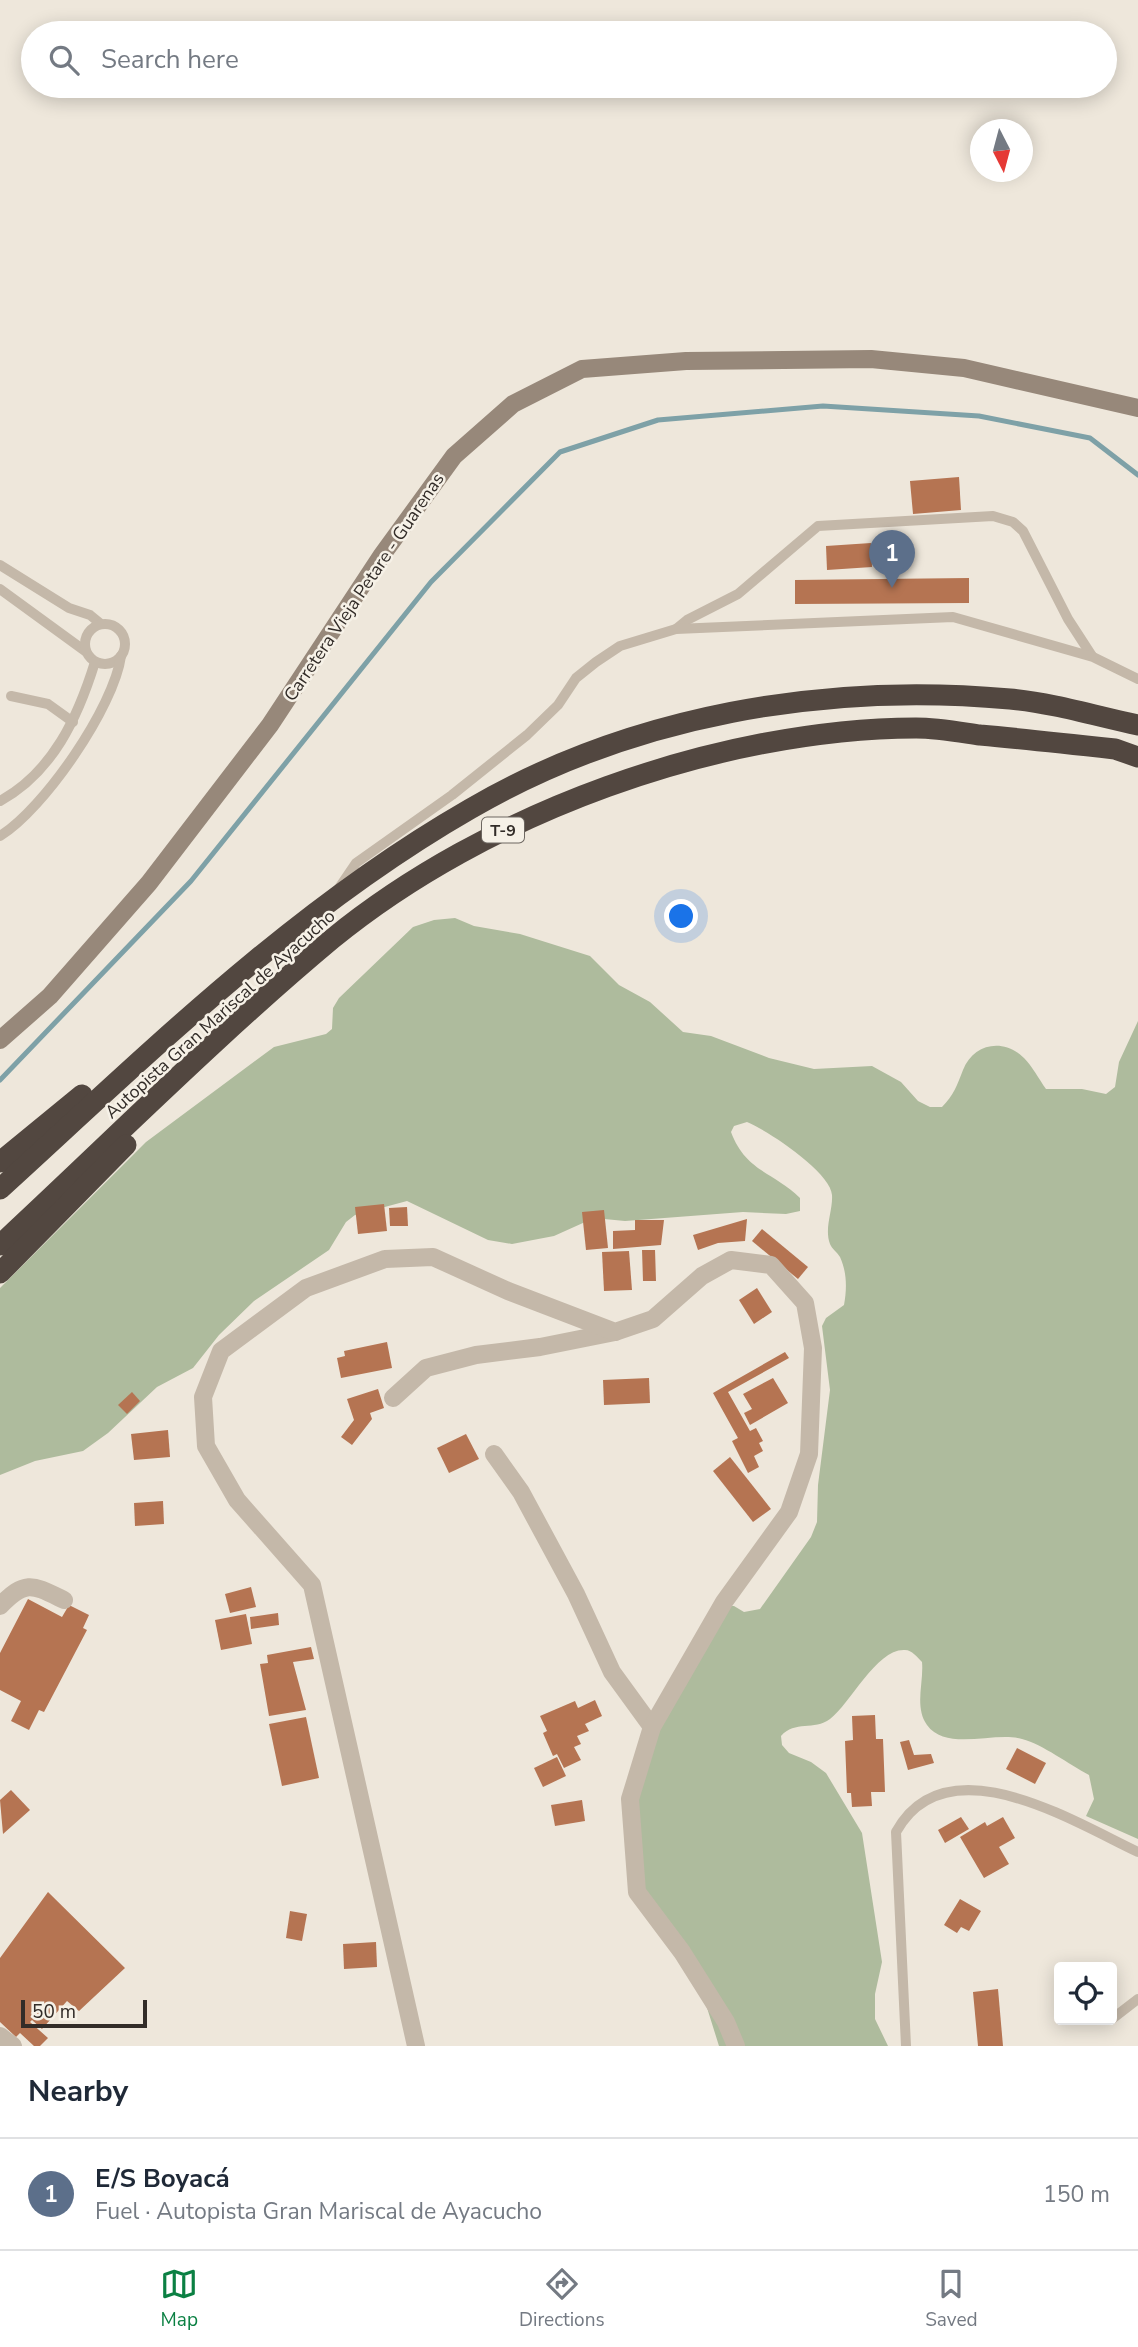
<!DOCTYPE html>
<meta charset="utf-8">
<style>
:root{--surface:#fff;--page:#f6f6f7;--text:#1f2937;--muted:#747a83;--line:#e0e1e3;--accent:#0b8043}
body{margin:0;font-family:"Nunito Sans",sans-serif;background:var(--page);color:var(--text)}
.controls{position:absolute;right:21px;bottom:21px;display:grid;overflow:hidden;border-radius:7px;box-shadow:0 4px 18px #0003}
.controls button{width:63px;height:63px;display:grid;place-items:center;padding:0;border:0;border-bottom:2px solid var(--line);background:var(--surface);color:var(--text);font:35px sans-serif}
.compass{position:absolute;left:970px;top:119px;width:63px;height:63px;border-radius:50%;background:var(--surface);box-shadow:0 4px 18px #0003;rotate:174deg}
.scale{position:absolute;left:21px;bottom:18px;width:126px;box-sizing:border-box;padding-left:7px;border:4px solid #322c28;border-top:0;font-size:19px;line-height:24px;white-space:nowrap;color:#322c28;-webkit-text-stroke:5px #f6f1e7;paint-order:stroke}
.you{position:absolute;left:682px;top:917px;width:24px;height:24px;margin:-18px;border:5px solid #fff;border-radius:50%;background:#1a73e8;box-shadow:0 0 0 10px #1a73e833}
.badge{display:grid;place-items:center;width:46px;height:46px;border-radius:50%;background:var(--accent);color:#fff;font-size:23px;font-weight:700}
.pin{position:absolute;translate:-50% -58px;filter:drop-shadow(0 2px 4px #0008)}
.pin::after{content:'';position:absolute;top:37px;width:24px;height:21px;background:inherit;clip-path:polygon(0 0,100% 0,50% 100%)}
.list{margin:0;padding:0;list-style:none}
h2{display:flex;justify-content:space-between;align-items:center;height:91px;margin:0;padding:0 28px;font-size:30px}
h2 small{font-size:23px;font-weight:400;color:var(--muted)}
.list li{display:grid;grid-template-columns:46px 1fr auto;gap:21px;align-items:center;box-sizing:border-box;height:112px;padding:0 28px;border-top:2px solid var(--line)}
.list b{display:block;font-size:26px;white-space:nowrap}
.list p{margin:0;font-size:23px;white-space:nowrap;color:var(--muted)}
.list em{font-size:23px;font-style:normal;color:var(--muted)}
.icon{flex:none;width:38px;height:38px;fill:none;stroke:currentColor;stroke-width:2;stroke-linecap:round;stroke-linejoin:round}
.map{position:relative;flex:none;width:1138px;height:2046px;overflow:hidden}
.search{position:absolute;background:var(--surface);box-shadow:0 4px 18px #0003;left:21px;right:21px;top:21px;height:77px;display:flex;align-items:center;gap:18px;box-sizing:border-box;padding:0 24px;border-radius:38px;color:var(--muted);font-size:26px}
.sheet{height:203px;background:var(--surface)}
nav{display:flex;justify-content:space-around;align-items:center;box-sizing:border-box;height:98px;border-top:2px solid var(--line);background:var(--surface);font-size:19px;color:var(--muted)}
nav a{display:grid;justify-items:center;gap:4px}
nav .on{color:var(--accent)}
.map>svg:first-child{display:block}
.green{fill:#aebb9d}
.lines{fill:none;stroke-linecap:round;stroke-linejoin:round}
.stream{stroke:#7ea1a7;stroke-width:5}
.building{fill:#b57452}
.lane{stroke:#c4b8a9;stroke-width:10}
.street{stroke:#c4b8a9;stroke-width:18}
.secondary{stroke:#97887a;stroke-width:18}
.highway{stroke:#524740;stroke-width:21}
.labels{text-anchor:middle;stroke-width:5;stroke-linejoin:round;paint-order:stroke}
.shield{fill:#f6f1e7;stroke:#6d6761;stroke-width:2}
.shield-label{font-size:16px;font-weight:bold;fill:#322c28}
.street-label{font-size:18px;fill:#322c28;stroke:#f6f1e7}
</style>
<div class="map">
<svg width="1138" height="2046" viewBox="0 0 1138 2046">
<rect width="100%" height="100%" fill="#eee7db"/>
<path class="green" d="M 455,918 L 474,926 L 520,934 L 590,956 L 619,985 L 650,1002 L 683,1032 L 711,1036 L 769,1058 L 814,1069 L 872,1066 L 901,1082 L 918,1101 L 930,1107 L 942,1107 C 954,1095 957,1085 963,1070 C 973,1044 1003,1037 1024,1058 C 1032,1066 1039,1079 1046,1089 L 1082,1089 L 1106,1094 L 1115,1087 L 1119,1062 L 1138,1021 L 1138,1839 L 1086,1816 L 1094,1799 L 1089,1775 C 1068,1764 1044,1745 1022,1739 C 995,1731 946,1752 927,1725 C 914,1707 924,1682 922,1662 C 917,1657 912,1650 905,1650 C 877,1648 850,1704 830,1719 C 814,1731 795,1720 781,1736 L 782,1745 L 789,1753 L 811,1762 L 826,1773 L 862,1833 L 882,1962 L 875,1994 L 875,2019 L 888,2046 L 719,2046 L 703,1995 L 644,1899 L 628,1790 L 724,1606 L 734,1606 L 744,1612 L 760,1609 L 811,1537 L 817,1522 L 818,1485 L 830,1390 L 822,1326 L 826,1318 L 844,1305 C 847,1289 847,1272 840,1257 C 837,1252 832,1249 830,1244 C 824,1228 833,1211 832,1195 C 831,1172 767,1130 747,1122 L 734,1126 L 731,1132 C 746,1172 774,1172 800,1198 L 800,1211 L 786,1214 L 743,1212 L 625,1221 L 594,1218 L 554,1236 L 512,1244 L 488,1240 L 407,1201 L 355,1215 L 346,1222 L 329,1250 L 254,1301 L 219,1335 L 193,1368 L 157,1387 L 108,1433 L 83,1451 L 35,1461 L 0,1475 L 0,1288 L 146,1142 L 274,1047 L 326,1034 L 332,1029 L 333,1008 L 339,998 L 413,927 L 434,920 Z"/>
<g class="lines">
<polyline class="stream" points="0,1080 191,881 431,582 560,452 658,420 823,406 979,416 1090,438 1138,475"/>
</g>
<g class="building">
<polygon points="959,477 961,510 913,514 910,481"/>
<polygon points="871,543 872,567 827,570 826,546"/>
<polygon points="969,578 969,603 795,604 795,580"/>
<polygon points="384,1204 387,1231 358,1234 355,1207"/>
<polygon points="407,1207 408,1226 390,1226 389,1208"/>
<polygon points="604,1210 608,1248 586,1250 582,1212"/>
<polygon points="747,1219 745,1241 718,1243 698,1250 693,1235"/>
<polygon points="635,1220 664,1220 661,1245 613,1249 613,1231 635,1230"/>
<polygon points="762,1229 808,1267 798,1279 752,1241"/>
<polygon points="642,1250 655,1250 656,1281 643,1281"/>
<polygon points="629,1251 632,1290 604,1291 602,1252"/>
<polygon points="757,1288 772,1312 754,1324 739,1300"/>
<polygon points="387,1342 392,1368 341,1378 337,1358 345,1356 344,1351"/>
<polygon points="785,1352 789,1358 728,1392 750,1431 756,1428 763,1441 759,1443 763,1451 754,1456 759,1467 748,1473 732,1441 738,1438 713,1393"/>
<polygon points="649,1378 650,1403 604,1405 603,1380"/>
<polygon points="773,1378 788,1403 750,1425 744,1413 752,1409 743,1394"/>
<polygon points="378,1389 384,1408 370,1413 372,1419 352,1445 341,1437 354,1420 347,1399"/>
<polygon points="132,1392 140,1401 127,1414 118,1405"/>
<polygon points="168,1430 170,1457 134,1460 131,1434"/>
<polygon points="466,1434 479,1459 449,1473 437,1448"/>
<polygon points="730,1457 771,1509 753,1522 713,1471"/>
<polygon points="163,1501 164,1524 135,1526 134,1503"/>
<polygon points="251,1587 256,1607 230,1613 225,1594"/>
<polygon points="28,1599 62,1617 69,1605 89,1615 83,1628 87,1630 44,1712 39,1710 29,1730 11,1721 21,1701 0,1690 0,1653"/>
<polygon points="278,1613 279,1625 251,1629 250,1617"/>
<polygon points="246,1614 252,1644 221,1650 215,1620"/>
<polygon points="311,1647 314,1659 293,1662 306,1710 269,1716 260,1664 268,1663 267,1655"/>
<polygon points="595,1700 602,1716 585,1724 589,1731 577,1736 581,1744 574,1747 581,1760 564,1768 557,1754 553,1756 543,1733 547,1731 540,1716 575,1701 578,1708"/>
<polygon points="875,1715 876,1739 883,1739 885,1792 871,1792 872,1806 852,1807 851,1793 847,1793 845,1741 853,1740 852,1716"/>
<polygon points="306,1717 319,1778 282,1786 269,1724"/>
<polygon points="909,1740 914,1755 931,1754 934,1763 908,1770 900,1742"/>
<polygon points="1017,1748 1046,1763 1035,1784 1006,1769"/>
<polygon points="557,1757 566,1776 543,1787 534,1768"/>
<polygon points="11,1790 30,1810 3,1834 0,1800"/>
<polygon points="582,1800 585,1821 555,1826 551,1805"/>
<polygon points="961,1817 969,1829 945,1843 938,1830"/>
<polygon points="1003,1817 1015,1838 999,1847 1009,1864 984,1878 960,1837 985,1822 987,1826"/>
<polygon points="48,1892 125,1968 79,2011 67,2001 42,2029 32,2020 30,2022 48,2038 40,2046 34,2046 20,2033 16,2037 0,2022 0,1958"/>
<polygon points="960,1899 981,1911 969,1931 961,1927 957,1933 944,1925"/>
<polygon points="290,1911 307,1914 302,1941 286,1938"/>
<polygon points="376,1942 377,1967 344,1969 343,1944"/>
<polygon points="998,1989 1003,2046 978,2046 973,1992"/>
</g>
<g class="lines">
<g class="lane">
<polyline points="0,565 69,608 90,615 101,624"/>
<polyline points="0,589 85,651"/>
<circle cx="105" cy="644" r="20"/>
<polyline points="676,629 687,620 738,594 818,526 993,516 1013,522 1023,531 1068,619 1092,656"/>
<polyline points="11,696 48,704 73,722"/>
<path d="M 0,801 C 53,772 78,717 95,662"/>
<path d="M 0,836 C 44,809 114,707 121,656"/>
<polyline points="339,888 356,863 452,795 527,735 558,705 576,678 596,662 620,646 676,629 953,617 1093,657 1138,679"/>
<polyline points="1112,2019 1138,1999"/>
<path d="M 906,2046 L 896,1832 C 946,1741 1074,1822 1138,1852"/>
</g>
<g class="street">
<polyline points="393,1398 426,1368 476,1355 540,1347 615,1332"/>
<polyline points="494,1454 521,1492 576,1594 612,1672 652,1727"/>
<path d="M 0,1606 C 26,1579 33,1585 64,1600"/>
<polyline points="0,2036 13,2046"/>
<polyline points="416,2046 312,1585 237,1500 206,1446 203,1397 221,1351 306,1288 385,1259 433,1257 508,1291 615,1332 653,1319 702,1276 731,1260 771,1265 805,1303 813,1348 809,1454 789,1512 724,1602 652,1727 630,1799 637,1892 682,1952 726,2022 736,2046"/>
</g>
<polyline class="secondary" points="0,1040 50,996 149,883 270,725 382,555 454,456 513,404 582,369 686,361 871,359 964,368 1138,408"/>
<g class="highway">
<polyline points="0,1162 82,1095"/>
<path d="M 0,1189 C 148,1054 294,910 470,809 C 631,715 826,682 1010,699 C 1053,703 1096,716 1138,725"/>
<path d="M 0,1245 C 110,1143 217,1035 332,939 C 486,813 717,729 916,728 C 937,728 959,732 980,735 C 1025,739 1070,744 1115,749 L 1138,757"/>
<polyline points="0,1273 126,1145"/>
</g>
</g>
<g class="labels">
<rect class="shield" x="482" y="817.5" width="42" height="25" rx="5"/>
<g class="shield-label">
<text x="503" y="836">T-9</text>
</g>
<g class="street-label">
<text transform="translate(364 587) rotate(-56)" y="6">Carretera Vieja Petare - Guarenas</text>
<text transform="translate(220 1014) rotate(-42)" y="6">Autopista Gran Mariscal de Ayacucho</text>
</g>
</g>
</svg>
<div class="controls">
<button><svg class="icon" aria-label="locate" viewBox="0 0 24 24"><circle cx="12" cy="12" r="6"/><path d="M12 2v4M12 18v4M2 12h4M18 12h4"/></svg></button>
</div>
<svg class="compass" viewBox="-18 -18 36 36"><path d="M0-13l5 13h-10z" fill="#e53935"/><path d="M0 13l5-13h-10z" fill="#747a83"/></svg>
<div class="scale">50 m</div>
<div class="you"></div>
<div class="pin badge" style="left:892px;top:588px;background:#5c6f8a">1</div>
<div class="search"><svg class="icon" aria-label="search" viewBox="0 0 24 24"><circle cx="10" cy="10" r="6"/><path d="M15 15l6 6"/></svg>Search here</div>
</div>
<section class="sheet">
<h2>Nearby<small></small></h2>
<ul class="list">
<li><span class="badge" style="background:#5c6f8a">1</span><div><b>E/S Boyacá</b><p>Fuel · Autopista Gran Mariscal de Ayacucho</p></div><em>150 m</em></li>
</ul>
</section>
<nav>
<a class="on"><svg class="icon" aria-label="map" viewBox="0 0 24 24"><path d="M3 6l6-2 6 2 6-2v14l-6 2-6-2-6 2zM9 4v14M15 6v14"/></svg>Map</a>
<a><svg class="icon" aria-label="directions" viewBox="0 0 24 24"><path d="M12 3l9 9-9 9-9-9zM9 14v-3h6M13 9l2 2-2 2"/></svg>Directions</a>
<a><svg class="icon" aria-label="saved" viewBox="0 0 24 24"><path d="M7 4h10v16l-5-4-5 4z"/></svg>Saved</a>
</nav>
